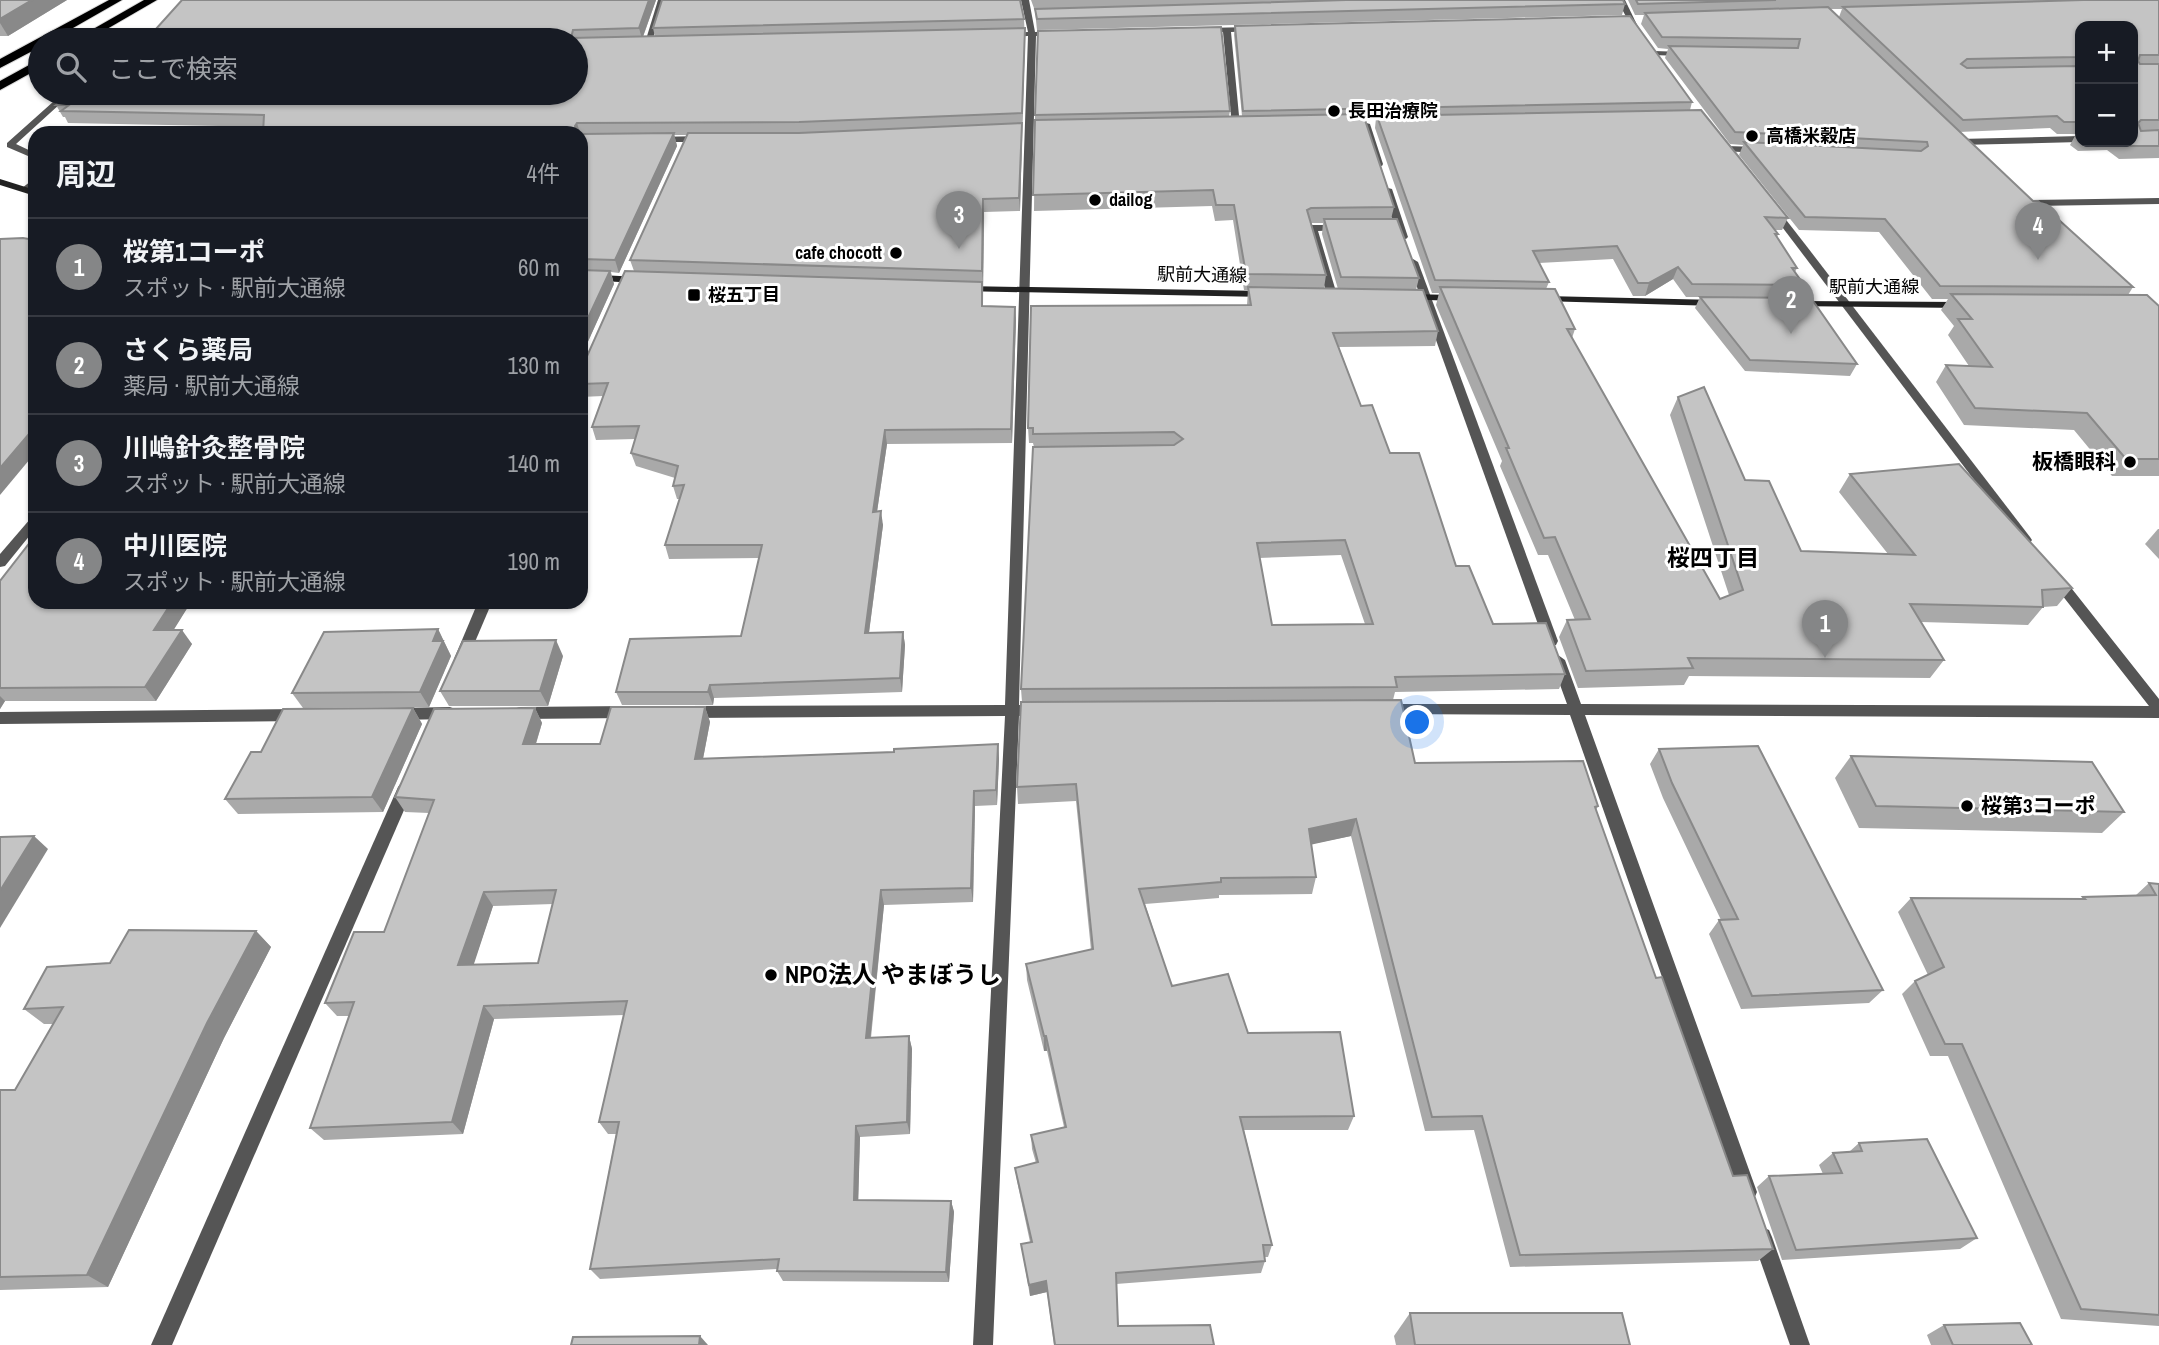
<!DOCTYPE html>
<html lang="ja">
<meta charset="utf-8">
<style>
:root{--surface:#171b24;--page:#20242c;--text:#f1f3f6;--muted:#9ea1a6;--line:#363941;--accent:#858687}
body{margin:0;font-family:"Archivo Narrow","Noto Sans JP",sans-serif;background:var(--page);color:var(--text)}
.controls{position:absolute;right:21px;top:21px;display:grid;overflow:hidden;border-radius:14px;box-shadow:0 2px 5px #0004}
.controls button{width:63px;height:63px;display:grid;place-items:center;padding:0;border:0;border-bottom:2px solid var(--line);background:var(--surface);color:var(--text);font:35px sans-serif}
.you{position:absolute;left:1418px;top:723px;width:24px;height:24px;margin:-18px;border:5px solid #fff;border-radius:50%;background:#1a73e8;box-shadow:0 0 0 10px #1a73e833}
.badge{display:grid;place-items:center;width:46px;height:46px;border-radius:50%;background:var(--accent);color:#fff;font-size:23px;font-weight:700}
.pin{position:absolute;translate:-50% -58px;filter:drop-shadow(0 2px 4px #0008)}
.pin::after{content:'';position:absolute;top:37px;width:24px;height:21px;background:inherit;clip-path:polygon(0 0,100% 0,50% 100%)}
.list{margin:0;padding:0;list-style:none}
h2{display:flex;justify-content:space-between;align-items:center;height:91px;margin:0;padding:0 28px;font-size:30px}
h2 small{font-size:23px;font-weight:400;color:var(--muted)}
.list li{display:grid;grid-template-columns:46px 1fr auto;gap:21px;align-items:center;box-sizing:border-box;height:98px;padding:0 28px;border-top:2px solid var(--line)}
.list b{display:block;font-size:26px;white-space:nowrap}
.list p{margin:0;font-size:23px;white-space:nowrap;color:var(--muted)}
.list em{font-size:23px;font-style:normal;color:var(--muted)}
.icon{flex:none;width:38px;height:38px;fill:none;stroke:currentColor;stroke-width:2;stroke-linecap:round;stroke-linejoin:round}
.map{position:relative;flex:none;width:2159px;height:1345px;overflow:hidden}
.search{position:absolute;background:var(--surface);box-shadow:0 2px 5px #0004;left:28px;top:28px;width:560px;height:77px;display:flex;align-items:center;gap:18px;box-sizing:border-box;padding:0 24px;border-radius:38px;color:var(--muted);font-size:26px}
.panel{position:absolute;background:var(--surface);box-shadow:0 2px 5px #0004;left:28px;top:126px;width:560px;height:483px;border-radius:21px}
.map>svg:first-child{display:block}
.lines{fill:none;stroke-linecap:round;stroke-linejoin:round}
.stream{fill:#a3a3a3;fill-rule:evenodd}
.highway-casing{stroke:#dbdbdb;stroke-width:2}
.street{fill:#555;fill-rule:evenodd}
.secondary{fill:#222;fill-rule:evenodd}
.highway{fill:#000;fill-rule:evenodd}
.wall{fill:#a9a9a9;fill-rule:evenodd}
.shaded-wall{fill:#898989}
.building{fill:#c4c4c4;stroke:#898989;stroke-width:2;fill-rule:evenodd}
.poi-dot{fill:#000;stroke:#fff;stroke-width:2.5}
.labels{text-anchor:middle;stroke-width:6;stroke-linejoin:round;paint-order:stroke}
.far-poi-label{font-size:18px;font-weight:bold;fill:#000;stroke:#fff;text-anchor:start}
.far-street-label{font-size:18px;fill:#000;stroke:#fff}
.poi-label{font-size:21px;font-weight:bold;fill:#000;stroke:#fff;text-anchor:end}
.neighbourhood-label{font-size:23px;font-weight:bold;fill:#000;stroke:#fff}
.near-poi-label{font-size:24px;font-weight:bold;fill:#000;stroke:#fff;text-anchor:start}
</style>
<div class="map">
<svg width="2159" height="1345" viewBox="0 0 2159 1345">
<rect width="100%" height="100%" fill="#fff"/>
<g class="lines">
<polygon class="stream" points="167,24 174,26 136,40 125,40"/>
<g class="highway-casing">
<g id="highway">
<polygon points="109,0 122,0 52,40 40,40 40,47 0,68 0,59"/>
<polygon points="144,0 157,0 88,40 74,40"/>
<polygon points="40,59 40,68 0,90 0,81"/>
</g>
</g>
<g class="street">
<polygon points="658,0 666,0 651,44 644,46"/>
<polygon points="1021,0 1029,0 1035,32 1057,31 1061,33 1057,35 1036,36 1019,705 1043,706 1045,710 1043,714 1019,716 993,1345 973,1345 1005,716 687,718 682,716 680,712 682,708 687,706 1005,705 1028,36 1007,37 1003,35 1007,33 1028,32"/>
<polygon points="1617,0 1625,0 1641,33 1635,33"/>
<polygon points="1253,27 1256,27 1256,31 1231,32 1240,126 1236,129 1232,126 1223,32 1203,32 1199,30 1203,28"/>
<polygon points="1654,51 1684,52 1688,54 1684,56 1651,55 1651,51"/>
<polygon points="63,93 72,93 16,144 35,153 35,159 7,147 7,143"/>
<polygon points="1363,122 1370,124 1383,164 1382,166 1375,164"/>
<polygon points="2080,136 2080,142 1959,145 1955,142 1959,139"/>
<polygon points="656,137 702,136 706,139 702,142 653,142 652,140"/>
<polygon points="1726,146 1759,147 1763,150 1759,153 1723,151 1723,147"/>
<polygon points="35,178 35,186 28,192 22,192 22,188"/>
<polygon points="1384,187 1392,189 1408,237 1406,239 1398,237 1382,189"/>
<polygon points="2159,198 2159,204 2028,206 2023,203 2028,200"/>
<polygon points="1770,207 1776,207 1808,248 2030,537 2032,540 2030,543 2022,543 1770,211"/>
<polygon points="1339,225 1342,226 1342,230 1318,231 1337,295 1332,298 1327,295 1307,228 1312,225"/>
<polygon points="1413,259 1418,262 1558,641 1556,645 1551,646 1544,641 1408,262"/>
<polygon points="35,517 35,529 5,566 0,567 0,554 31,518"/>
<polygon points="2056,573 2061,575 2159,699 2159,718 1585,715 1757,1192 1754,1199 1747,1202 1740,1199 1570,715 1387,714 1382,713 1380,709 1382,705 1387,704 1567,704 1551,660 1558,655 1565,660 1581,704 2149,706 2051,581 2049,578 2051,575"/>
<polygon points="478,602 492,602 466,663 456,663 454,659"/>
<polygon points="628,706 633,708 635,712 633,716 628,718 519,719 514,717 512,713 514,709 519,707"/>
<polygon points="450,707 455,709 457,713 455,717 450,719 396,720 391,718 389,714 391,710 396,708"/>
<polygon points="299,709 304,711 306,715 304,719 299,721 0,724 0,712"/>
<polygon points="406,781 411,783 414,787 172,1345 151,1345 398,787 401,783"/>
<polygon points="1762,1227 1769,1230 1772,1237 1810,1345 1790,1345 1752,1237 1755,1230"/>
</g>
<g class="secondary">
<polygon points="0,179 35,190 35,196 0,185"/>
<polygon points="581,274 639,277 644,280 639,283 581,280"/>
<polygon points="964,286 1265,291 1270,294 1265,297 960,291 960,287"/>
<polygon points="1408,294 1454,295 1459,298 1454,301 1404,299 1404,295"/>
<polygon points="1545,296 1717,300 1722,303 1717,306 1541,301 1540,299"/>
<polygon points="1797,301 1962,302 1967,305 1962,308 1793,306 1793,302"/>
</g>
<use href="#highway" class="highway"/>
</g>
<g class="wall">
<polygon points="0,0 67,0 8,36 0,36"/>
<polygon points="182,0 656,0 643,37 655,37 653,28 1024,19 1025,40 1020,211 984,212 983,306 1015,307 1016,320 1012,443 887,444 877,512 883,525 869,633 903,632 905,645 902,692 714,698 713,705 622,705 616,692 741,636 759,558 669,559 665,545 680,499 677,499 673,486 675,478 636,466 631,453 635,439 596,440 592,427 603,396 581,397 581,364 584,363 634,271 630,260 687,135 674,135 677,146 619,273 611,272 614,284 581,357 581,133 263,133 263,127 68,123 65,117 63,117 56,105 576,93"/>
<polygon points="1031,0 1623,0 1625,4 1622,15 1037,30 1035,11"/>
<path d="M 1628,0 L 2159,0 L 2159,158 L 2119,159 L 2107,150 L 2078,151 L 2070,145 L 2076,134 L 2057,134 L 2050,128 L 1959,132 L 2033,201 L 2133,287 L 2128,295 L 2159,306 L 2159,476 L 2112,476 L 2074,430 L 1964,425 L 1936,382 L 1946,365 L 1969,366 L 1948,335 L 1954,326 L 1941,310 L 1948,299 L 1932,299 L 1879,232 L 1799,230 L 1739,155 L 1743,145 L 1730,144 L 1665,58 L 1668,49 L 1658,48 L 1641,24 L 1644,15 L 1635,15 ZM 1830,9 L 1842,9 L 1839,17 ZM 2080,26 L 2133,142 L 2080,142 Z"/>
<path d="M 1235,26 L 1692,102 L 1690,110 L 1788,218 L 1782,230 L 1775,230 L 1778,234 L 1777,238 L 1797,268 L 1795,272 L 1804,285 L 1798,298 L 1857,364 L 1850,376 L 1745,371 L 1695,308 L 1700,297 L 1686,297 L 1673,279 L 1645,296 L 1633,296 L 1613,259 L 1539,263 L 1549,282 L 1546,289 L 1575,329 L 1572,338 L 1720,599 L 1729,595 L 1670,415 L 1678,397 L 1801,551 L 1888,554 L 1839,492 L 1850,474 L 2072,588 L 2057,606 L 2043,607 L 2028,625 L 1921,622 L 1944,660 L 1930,678 L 1689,676 L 1684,685 L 1578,688 L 1559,637 L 1567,620 L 1575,620 L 1548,555 L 1538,555 L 1500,466 L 1502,461 L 1436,305 L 1439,293 L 1432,293 L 1375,128 L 1376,118 L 1364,118 L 1394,207 L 1391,219 L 1419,278 L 1416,290 L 1438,331 L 1435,346 L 1339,347 L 1361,406 L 1390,453 L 1456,566 L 1493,624 L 1565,674 L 1559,689 L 1395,692 L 1393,700 L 1415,763 L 1598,806 L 1596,810 L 1656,978 L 1733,1176 L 1773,1249 L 1758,1261 L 1510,1267 L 1474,1130 L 1425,1131 L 1351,836 L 1311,844 L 1316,877 L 1312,894 L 1219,895 L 1219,898 L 1145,904 L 1172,986 L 1248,1033 L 1354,1116 L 1348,1130 L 1244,1130 L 1272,1245 L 1268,1257 L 1265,1257 L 1265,1261 L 1261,1273 L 1116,1284 L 1118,1326 L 1214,1345 L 1054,1345 L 1047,1292 L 1030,1296 L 1021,1244 L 1030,1242 L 1017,1181 L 1015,1168 L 1036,1163 L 1032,1149 L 1031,1135 L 1064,1127 L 1047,1051 L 1044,1051 L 1027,980 L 1026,964 L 1091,950 L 1076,801 L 1018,804 L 1017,787 L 1022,702 L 1021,689 L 1034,447 L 1033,443 L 1029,443 L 1028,428 L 1247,305 L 1248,290 L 1244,290 L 1233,220 L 1215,221 L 1212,206 L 1034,211 L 1035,115 L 1230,111 L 1229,116 L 1242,116 L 1234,35 ZM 1311,223 L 1323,223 L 1322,234 L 1338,289 L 1324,288 L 1326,275 ZM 1341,555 L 1365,624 L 1272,625 L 1259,558 Z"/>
<polygon points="2158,529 2159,529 2159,559 2145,544"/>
<polygon points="0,581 35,602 191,602 173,630 192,644 156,701 5,701 0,709"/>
<polygon points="438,629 451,656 429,707 303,708 292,693"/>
<polygon points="563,656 548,706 449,706 440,691"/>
<path d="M 705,707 L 710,722 L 703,759 L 894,752 L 998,744 L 999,759 L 997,805 L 975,806 L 973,902 L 884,905 L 871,1038 L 909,1036 L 912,1049 L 910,1134 L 860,1137 L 858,1200 L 951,1201 L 954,1212 L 949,1282 L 783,1281 L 777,1271 L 777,1269 L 600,1279 L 590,1269 L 616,1134 L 608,1134 L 599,1122 L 624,1015 L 494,1019 L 463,1134 L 324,1140 L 310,1128 L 349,1016 L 337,1016 L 325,1003 L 384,932 L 429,813 L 405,812 L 395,797 L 535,708 L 542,723 L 536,744 L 600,744 ZM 553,904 L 538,963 L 473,965 L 493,906 Z"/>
<polygon points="413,708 422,724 383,812 238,814 225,799"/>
<polygon points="1659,749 1883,990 1869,1003 1741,1009 1709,934 1719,920 1721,920 1663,798 1650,764"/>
<polygon points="1851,756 2124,812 2102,833 1859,828 1835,778"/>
<polygon points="2149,883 2159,884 2159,1326 2061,1319 1948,1056 1930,1056 1902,994 1915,981 1928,975 1898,912 1911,898 2080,899 2083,897 2135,896"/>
<polygon points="256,931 271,947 224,1038 108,1287 0,1290 0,1090 15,1090 54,1024 44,1024 24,1009 110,963"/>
<polygon points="1859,1143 1977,1238 1960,1249 1782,1260 1757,1187 1769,1176 1823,1174 1819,1165 1833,1153 1849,1152"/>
<polygon points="1410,1313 1630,1345 1396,1345 1394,1336"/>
<polygon points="1944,1325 2032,1345 1931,1345 1927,1335"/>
</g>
<g class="shaded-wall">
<polygon points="32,0 67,0 8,36 0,23 0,19"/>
<polygon points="649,0 656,0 642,39 639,28"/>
<polygon points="1025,28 1025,40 1022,125 1022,113"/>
<polygon points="577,123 580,133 577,133 575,126"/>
<polygon points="1022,123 1022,136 1020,211 1019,198"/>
<polygon points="674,133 677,146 619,273 615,260"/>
<polygon points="983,199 984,212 983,284 982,271"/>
<polygon points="1678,267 1673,279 1645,296 1649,283"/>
<polygon points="610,271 614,284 581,357 581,333"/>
<polygon points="1015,307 1016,320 1012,443 1011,429"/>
<polygon points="35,427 35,453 0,495 0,468"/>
<polygon points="885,430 887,444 875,525 873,512"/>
<polygon points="881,511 883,525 867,647 865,633"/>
<polygon points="172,602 191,602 165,644 154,630"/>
<polygon points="438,629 451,656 429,707 420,692 433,641"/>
<polygon points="182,630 192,644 156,701 145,687"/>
<polygon points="903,632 905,645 902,692 900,678"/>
<polygon points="556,640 563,656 548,706 540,691"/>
<polygon points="710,685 714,698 713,705 708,692"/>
<polygon points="0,696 5,701 0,709"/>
<polygon points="705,707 710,722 700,774 695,759"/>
<polygon points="413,708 422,724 383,812 372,797"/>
<polygon points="535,708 542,723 531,759 523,744"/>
<polygon points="998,744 999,759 997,805 996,790"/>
<polygon points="974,791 975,806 973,902 971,888"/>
<polygon points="1356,819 1351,836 1305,846 1309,829"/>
<polygon points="34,836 48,849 0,928 0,891"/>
<polygon points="881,890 884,905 869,1051 866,1038"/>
<polygon points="484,892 493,906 469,979 458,965"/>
<polygon points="256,931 271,947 224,1038 108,1287 87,1275 207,1023"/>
<polygon points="484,1006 494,1019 463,1134 452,1122"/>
<polygon points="909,1036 912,1049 910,1134 907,1122"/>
<polygon points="1044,1036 1046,1036 1047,1051 1044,1051"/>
<polygon points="856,1126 860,1137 858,1211 854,1200"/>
<polygon points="951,1201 954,1212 949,1282 946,1272"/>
<polygon points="1046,1281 1047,1292 1030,1296 1029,1285"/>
<polygon points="700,1336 708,1345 699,1345"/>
</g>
<g class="building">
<polygon points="0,0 32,0 0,19"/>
<polygon points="182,0 649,0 639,28 573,30 571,38 1025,28 1022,113 799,122 577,123 575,126 577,133 263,133 264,115 61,111 69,105 56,105 72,93 576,93 576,40 146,40"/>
<polygon points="662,0 1020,0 1024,19 653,28"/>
<polygon points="1346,0 1623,0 1625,4 1037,19 1035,9"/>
<polygon points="1636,0 1776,0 1638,4"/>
<polygon points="2083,0 2159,0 2159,55 2140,55 2138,61 2140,64 2159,64 2159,120 2141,120 2138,123 2141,131 2159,130 2159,146 2127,146 2120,142 2133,142 2133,26 2080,26 2080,57 1967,59 1961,64 1967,68 2080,66 2080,122 2064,122 2057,116 1963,120 1843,7"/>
<polygon points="1828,7 2033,201 2038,201 2133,287 1940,286 1885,219 1805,217 1744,142 1921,151 1928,146 1927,142 1735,132 1669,46 1798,48 1800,39 1662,37 1645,13"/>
<polygon points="1630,16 1692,102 1243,111 1235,26"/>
<polygon points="1221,27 1230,111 1035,115 1038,31"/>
<polygon points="1701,110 1788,218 1765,217 1778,234 1775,234 1797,268 1792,268 1804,285 1692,284 1678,267 1649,283 1638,283 1617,246 1533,251 1549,282 1435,280 1377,116"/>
<polygon points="1363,114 1394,207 1311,208 1307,210 1326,275 1246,274 1234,205 1216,205 1213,190 1033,195 1035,120"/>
<polygon points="1022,123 1019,198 983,199 982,271 630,260 688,133 799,133"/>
<polygon points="674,133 615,260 581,259 581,134"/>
<polygon points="1324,219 1397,219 1419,278 1341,277"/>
<polygon points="23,238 35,240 35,427 0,468 0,239"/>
<polygon points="581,270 610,271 581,333"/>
<polygon points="625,271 982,282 982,306 1015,307 1011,429 885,430 873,512 881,511 865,633 903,632 900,678 710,685 708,692 616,692 630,639 741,636 762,545 665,545 684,485 673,486 678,466 631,453 639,426 592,427 608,383 581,384 581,364 584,363"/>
<path d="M 1248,287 L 1423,290 L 1438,331 L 1333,333 L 1361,406 L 1372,405 L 1390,453 L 1419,453 L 1456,566 L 1469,566 L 1493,624 L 1546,623 L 1565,674 L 1395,677 L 1397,687 L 1021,689 L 1033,447 L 1174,445 L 1183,439 L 1174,432 L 1033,434 L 1033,428 L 1028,428 L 1031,306 L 1251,305 ZM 1345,540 L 1373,624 L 1272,625 L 1257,543 Z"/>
<polygon points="1440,287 1555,289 1575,329 1567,329 1720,599 1743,590 1678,397 1704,387 1745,480 1769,481 1801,551 1915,555 1850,474 1959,464 2072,588 2042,590 2043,607 1910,604 1944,660 1688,658 1693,668 1586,671 1567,620 1590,619 1555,537 1544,538 1506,448 1509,448"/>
<polygon points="1951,294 2147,295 2159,306 2159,459 2126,459 2087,413 1975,408 1946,365 1992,367 1958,319 1972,319"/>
<polygon points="1700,297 1811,298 1857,364 1750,360"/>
<polygon points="35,536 35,602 172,602 154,630 182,630 145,687 0,688 0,581"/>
<polygon points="438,629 433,641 443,641 420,692 292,693 324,632"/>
<polygon points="556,640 540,691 440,691 463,641"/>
<polygon points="1401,700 1415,763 1583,761 1598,806 1595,807 1656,978 1662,977 1733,1176 1747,1175 1773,1249 1520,1255 1482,1116 1432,1117 1356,819 1309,829 1316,877 1221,878 1221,882 1139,889 1172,986 1228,974 1248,1033 1340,1032 1354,1116 1240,1117 1272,1245 1263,1245 1265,1261 1116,1273 1118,1326 1210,1325 1214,1345 1055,1345 1046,1281 1029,1285 1021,1244 1032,1242 1015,1168 1038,1162 1031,1135 1066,1127 1046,1036 1044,1036 1026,964 1093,949 1076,784 1017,787 1021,702"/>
<path d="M 611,707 L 705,707 L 695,759 L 894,752 L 894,749 L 998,744 L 996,790 L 974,791 L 971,888 L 881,890 L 866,1038 L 909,1036 L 907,1122 L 856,1126 L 854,1200 L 951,1201 L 946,1272 L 777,1271 L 779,1259 L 590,1269 L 619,1122 L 599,1122 L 627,1001 L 484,1006 L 452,1122 L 310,1128 L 354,1002 L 325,1003 L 354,932 L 384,932 L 434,800 L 395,797 L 434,709 L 535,708 L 523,744 L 600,744 ZM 556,890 L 538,963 L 458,965 L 484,892 Z"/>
<polygon points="413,708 372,797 225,799 251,752 261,752 283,709"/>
<polygon points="1758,746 1883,990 1752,996 1719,920 1738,919 1672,783 1659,749"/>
<polygon points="1851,756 2092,762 2124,812 1876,806"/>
<polygon points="34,836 0,891 0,837"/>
<polygon points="2149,883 2159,884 2159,1315 2081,1309 1962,1044 1945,1044 1915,981 1944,967 1911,898 2085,899 2083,897 2156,895"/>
<polygon points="129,930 256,931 207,1023 87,1275 0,1277 0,1090 15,1090 63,1007 24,1009 47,967 110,963"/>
<polygon points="1927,1139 1977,1238 1796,1250 1769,1176 1842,1173 1833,1153 1862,1151 1859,1143"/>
<polygon points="1410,1313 1622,1313 1630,1345 1415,1345"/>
<polygon points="2020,1323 2032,1345 1953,1345 1944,1325"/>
<polygon points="700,1336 699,1345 571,1345 573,1337"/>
</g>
<g class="poi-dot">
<circle cx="1334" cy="111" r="7"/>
<circle cx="1752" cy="136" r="7"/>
<circle cx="1095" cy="200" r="7"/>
<circle cx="896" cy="253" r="7"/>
<rect x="687" y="288" width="14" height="14" rx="3.5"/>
<circle cx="2130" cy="462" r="7"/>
<circle cx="1967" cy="806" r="7"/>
<circle cx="771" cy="975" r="7"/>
</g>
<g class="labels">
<g class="far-poi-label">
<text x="1348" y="117">長田治療院</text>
<text x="1766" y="142">高橋米穀店</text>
<text x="1109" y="206">dailog</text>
<text x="882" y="259" text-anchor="end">cafe chocott</text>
<text x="708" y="301">桜五丁目</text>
</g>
<g class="far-street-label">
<text transform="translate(1202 275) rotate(1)" y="6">駅前大通線</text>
<text x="1874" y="293">駅前大通線</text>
</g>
<g class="poi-label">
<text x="2116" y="469">板橋眼科</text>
<text x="1981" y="813" text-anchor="start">桜第3コーポ</text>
</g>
<g class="neighbourhood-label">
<text x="1713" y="566">桜四丁目</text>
</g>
<g class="near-poi-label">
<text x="785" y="983">NPO法人 やまぼうし</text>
</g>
</g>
</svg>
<div class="controls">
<button>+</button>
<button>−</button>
</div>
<div class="you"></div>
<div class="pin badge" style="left:1825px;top:658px">1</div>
<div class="pin badge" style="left:1791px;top:334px">2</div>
<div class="pin badge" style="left:959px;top:249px">3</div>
<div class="pin badge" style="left:2038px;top:260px">4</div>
<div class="search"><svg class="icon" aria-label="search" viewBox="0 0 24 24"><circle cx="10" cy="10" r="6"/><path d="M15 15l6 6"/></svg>ここで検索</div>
<section class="panel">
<h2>周辺<small>4件</small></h2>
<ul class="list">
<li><span class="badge">1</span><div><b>桜第1コーポ</b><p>スポット · 駅前大通線</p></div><em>60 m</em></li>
<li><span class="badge">2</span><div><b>さくら薬局</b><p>薬局 · 駅前大通線</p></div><em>130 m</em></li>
<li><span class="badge">3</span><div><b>川嶋針灸整骨院</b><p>スポット · 駅前大通線</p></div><em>140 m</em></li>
<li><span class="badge">4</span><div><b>中川医院</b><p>スポット · 駅前大通線</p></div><em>190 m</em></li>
</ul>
</section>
</div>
